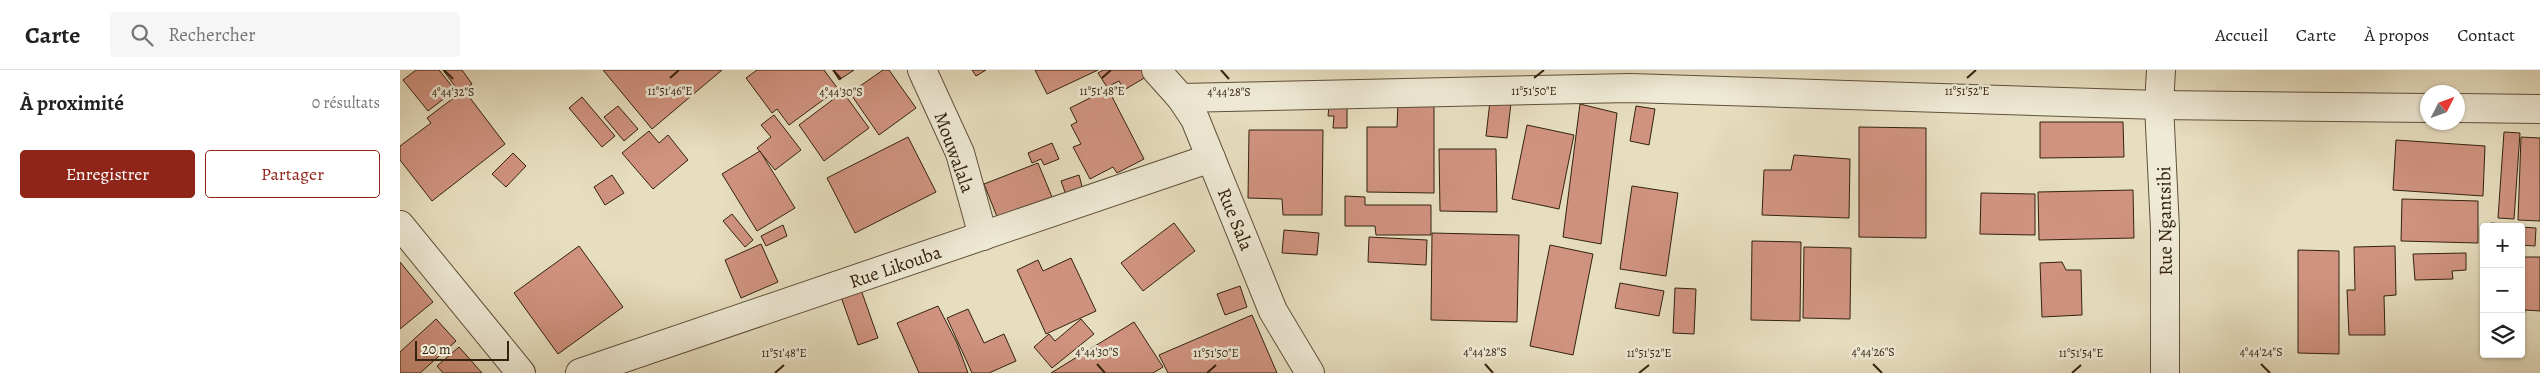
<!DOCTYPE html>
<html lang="fr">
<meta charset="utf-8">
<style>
:root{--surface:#fff;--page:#f6f6f6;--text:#222;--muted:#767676;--line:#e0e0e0;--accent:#8f2418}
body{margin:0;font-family:Alegreya,serif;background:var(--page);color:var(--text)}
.controls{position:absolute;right:15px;bottom:15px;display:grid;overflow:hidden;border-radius:5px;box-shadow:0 1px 4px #0004}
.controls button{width:45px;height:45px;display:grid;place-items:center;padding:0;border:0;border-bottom:1px solid var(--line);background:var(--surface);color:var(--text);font:25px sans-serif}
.compass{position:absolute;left:2020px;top:15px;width:45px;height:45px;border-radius:50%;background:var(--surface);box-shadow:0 1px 4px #0004;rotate:48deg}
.scale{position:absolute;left:15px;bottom:12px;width:94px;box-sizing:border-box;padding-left:5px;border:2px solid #33220e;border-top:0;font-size:14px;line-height:18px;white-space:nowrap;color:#33220e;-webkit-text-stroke:4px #efead6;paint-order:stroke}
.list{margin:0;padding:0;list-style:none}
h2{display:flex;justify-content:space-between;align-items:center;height:65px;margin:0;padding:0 20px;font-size:21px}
h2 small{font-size:16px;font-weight:400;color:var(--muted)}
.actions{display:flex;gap:10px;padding:15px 20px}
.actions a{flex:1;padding:11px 0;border:1px solid var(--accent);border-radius:5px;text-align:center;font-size:18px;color:var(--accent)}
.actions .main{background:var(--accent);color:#fff}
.icon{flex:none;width:28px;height:28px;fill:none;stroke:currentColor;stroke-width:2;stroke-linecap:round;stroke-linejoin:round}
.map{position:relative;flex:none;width:2140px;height:303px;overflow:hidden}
header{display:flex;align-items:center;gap:30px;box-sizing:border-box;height:70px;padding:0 25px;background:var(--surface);border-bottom:1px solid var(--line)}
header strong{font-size:24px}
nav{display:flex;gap:28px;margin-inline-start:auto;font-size:18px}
.search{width:350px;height:45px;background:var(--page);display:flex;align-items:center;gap:12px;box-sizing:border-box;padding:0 18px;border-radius:5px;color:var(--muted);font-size:19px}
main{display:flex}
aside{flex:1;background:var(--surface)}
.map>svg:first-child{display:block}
.building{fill:#d09380;stroke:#33220e}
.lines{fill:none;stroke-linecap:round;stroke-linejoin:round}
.minor-casing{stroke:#60513a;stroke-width:30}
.minor{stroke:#efead6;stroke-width:28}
.ticks{fill:none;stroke:#33220e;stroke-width:2}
.labels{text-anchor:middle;stroke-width:5;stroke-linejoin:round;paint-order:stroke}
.street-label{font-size:19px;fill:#33220e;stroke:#efead6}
.ticks-label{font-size:12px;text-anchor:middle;fill:#33220e;stroke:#efead6;stroke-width:5;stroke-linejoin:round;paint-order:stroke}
</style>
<header>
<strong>Carte</strong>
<div class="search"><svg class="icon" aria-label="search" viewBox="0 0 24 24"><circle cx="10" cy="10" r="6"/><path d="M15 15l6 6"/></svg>Rechercher</div>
<nav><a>Accueil</a><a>Carte</a><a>À propos</a><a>Contact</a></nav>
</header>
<main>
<aside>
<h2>À proximité<small>0 résultats</small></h2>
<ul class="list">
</ul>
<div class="actions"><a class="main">Enregistrer</a><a>Partager</a></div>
</aside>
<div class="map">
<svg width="2140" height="303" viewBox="0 0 2140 303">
<rect width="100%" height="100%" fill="#e7dec0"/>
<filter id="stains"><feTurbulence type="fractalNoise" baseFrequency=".004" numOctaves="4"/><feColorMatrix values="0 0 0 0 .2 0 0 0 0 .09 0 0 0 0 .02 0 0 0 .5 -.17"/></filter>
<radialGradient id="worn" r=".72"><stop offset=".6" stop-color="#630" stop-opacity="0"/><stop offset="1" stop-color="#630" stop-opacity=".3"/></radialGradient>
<g class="building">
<polygon points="16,0 39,0 55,20 28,41 3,10"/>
<polygon points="43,0 62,0 72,14 60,23"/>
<polygon points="203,0 322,0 252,59"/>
<polygon points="357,0 424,0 438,19 389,55 377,39 372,43 346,8"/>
<polygon points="433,0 454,0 439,10"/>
<polygon points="483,0 489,0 516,38 479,65 450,23"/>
<polygon points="572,0 586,0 576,6"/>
<polygon points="635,0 698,0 647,24"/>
<polygon points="703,0 742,0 746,7 724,20 719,11 707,17 698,3"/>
<polygon points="708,19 744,89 717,103 713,97 690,109 673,77 681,74 671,55 677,52 670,38"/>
<polygon points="64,20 105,74 32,131 0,90 0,76 31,53 27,48"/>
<polygon points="443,22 469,58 424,91 399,55"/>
<polygon points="182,27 215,66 202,77 169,38"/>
<polygon points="1090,31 1111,33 1107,68 1086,66"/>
<polygon points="998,33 1034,33 1034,123 967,122 967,57 997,57"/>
<polygon points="1180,34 1217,43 1201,174 1163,167"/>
<polygon points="218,36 238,59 224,71 204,47"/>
<polygon points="929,36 947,37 947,58 933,58 934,46 928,46"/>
<polygon points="1236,36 1255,39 1249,75 1230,71"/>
<polygon points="374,45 401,80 375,100 357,78 371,67 361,55"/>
<polygon points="1640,52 1723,52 1724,87 1640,88"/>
<polygon points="1127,55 1174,65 1159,139 1112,129"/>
<polygon points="1459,57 1526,58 1526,168 1459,167"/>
<polygon points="849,60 923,60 922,145 883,145 882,129 848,128"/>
<polygon points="249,61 259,73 268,65 288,90 253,119 222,83"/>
<polygon points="2104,62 2120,63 2114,149 2098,148"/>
<polygon points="508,67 536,122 455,163 427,108"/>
<polygon points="2121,67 2140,68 2140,151 2118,150"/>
<polygon points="1996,70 2085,76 2083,126 1993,120"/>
<polygon points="652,73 659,89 644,95 641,89 632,93 628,83"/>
<polygon points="1039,79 1096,79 1097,142 1040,141"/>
<polygon points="360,81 395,138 357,161 322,104"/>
<polygon points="113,83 126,96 106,117 92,104"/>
<polygon points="1394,85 1450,89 1449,148 1362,145 1364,100 1391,100"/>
<polygon points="638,93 652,127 598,149 584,114"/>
<polygon points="212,105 224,123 205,135 194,117"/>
<polygon points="679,105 683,120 666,125 661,111"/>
<polygon points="1232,116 1278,123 1266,206 1220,199"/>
<polygon points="1733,120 1734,168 1639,170 1638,122"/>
<polygon points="1581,123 1635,124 1635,165 1580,164"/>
<polygon points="945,126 965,127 965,135 1031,135 1031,165 976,165 975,156 945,156"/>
<polygon points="2002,129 2078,131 2078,173 2001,171"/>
<polygon points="332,144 353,170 345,177 323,151"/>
<polygon points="774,153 795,181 743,221 721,193"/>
<polygon points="2091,153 2114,155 2114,157 2091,157"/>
<polygon points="383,155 387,166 366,176 361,166"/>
<polygon points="2121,157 2136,158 2135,176 2121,175"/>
<polygon points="884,160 919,163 917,185 882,183"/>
<polygon points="1032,163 1119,165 1117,252 1031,250"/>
<polygon points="969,167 1027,170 1026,195 968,192"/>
<polygon points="1352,171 1401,172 1400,251 1351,250"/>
<polygon points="361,174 378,212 341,228 325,190"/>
<polygon points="1150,175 1193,184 1173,285 1130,276"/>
<polygon points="179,176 223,237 158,284 114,223"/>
<polygon points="1995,176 1996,225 1984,226 1985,265 1949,265 1947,220 1955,220 1954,177"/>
<polygon points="1404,177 1451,178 1450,249 1403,248"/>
<polygon points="1898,180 1939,181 1939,284 1898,283"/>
<polygon points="2066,183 2066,200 2052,201 2053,209 2015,210 2013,184"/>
<polygon points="2121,187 2140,187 2140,241 2125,240 2124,248 2121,248"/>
<polygon points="671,188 696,241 646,264 617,200 638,190 643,201"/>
<polygon points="0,192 33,232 0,259"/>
<polygon points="1662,192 1666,200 1681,200 1682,245 1642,247 1640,193"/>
<polygon points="1220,213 1264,221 1259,246 1215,238"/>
<polygon points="840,216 847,237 825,245 817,224"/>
<polygon points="460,217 478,268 458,275 440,224"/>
<polygon points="1275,218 1296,219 1294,264 1273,263"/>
<polygon points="538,236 557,273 568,303 519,303 497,253"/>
<polygon points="568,239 584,273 604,264 616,291 589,303 572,303 547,248"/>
<polygon points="852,245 877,303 768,303 759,285"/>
<polygon points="36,249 56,271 20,303 0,303 0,282"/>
<polygon points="681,249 694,264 652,298 634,277 649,264 655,271"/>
<polygon points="734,252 763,297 753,303 651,303"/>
<polygon points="59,277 82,303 43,303 37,296"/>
</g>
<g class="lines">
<g class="minor-casing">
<g id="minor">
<polyline points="522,0 560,83 583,166"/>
<polyline points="756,0 781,28 795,49 873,241 910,303"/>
<polyline points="1761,0 1759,35 1765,159 1765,303"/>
<polyline points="781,28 1230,18 1759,35 2028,38"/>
<polyline points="2058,38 2140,39"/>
<polyline points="0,155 121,303"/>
<polyline points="180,303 811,88"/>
</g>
</g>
<use href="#minor" class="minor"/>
</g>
<path class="ticks" d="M 44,0 L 53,9M 433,0 L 441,9M 821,0 L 829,9M 270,8 L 279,0M 702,8 L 711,0M 1134,8 L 1144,0M 1567,8 L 1576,0M 697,294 L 705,303M 1085,294 L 1093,303M 1473,294 L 1482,303M 1861,294 L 1870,303M 375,303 L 384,295M 807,303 L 816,295M 1239,303 L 1249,295M 1672,303 L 1681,295"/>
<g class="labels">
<g class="street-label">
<text transform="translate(555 82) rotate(70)" y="7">Mouwalala</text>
<text transform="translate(836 149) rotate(68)" y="7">Rue Sala</text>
<text transform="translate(1764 151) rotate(-91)" y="7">Rue Ngantsibi</text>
<text transform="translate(495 196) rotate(-19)" y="7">Rue Likouba</text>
</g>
</g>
<g class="ticks-label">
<text x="702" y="25">11°51'48"E</text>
<text x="1567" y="25">11°51'52"E</text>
<text x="270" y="25">11°51'46"E</text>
<text x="1134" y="25">11°51'50"E</text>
<text x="53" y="26">4°44'32"S</text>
<text x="441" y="26">4°44'30"S</text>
<text x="829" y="26">4°44'28"S</text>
<text x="697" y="286">4°44'30"S</text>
<text x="1085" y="286">4°44'28"S</text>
<text x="1473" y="286">4°44'26"S</text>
<text x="1861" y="286">4°44'24"S</text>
<text x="384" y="287">11°51'48"E</text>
<text x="816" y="287">11°51'50"E</text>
<text x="1249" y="287">11°51'52"E</text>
<text x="1681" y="287">11°51'54"E</text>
</g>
<rect width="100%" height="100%" filter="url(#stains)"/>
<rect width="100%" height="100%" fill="url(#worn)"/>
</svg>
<div class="controls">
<button>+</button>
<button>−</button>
<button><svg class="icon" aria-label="layers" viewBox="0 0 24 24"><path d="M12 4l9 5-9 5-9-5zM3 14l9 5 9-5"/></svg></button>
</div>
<svg class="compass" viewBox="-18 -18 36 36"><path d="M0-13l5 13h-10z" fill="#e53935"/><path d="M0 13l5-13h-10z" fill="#767676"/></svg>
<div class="scale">20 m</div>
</div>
</main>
